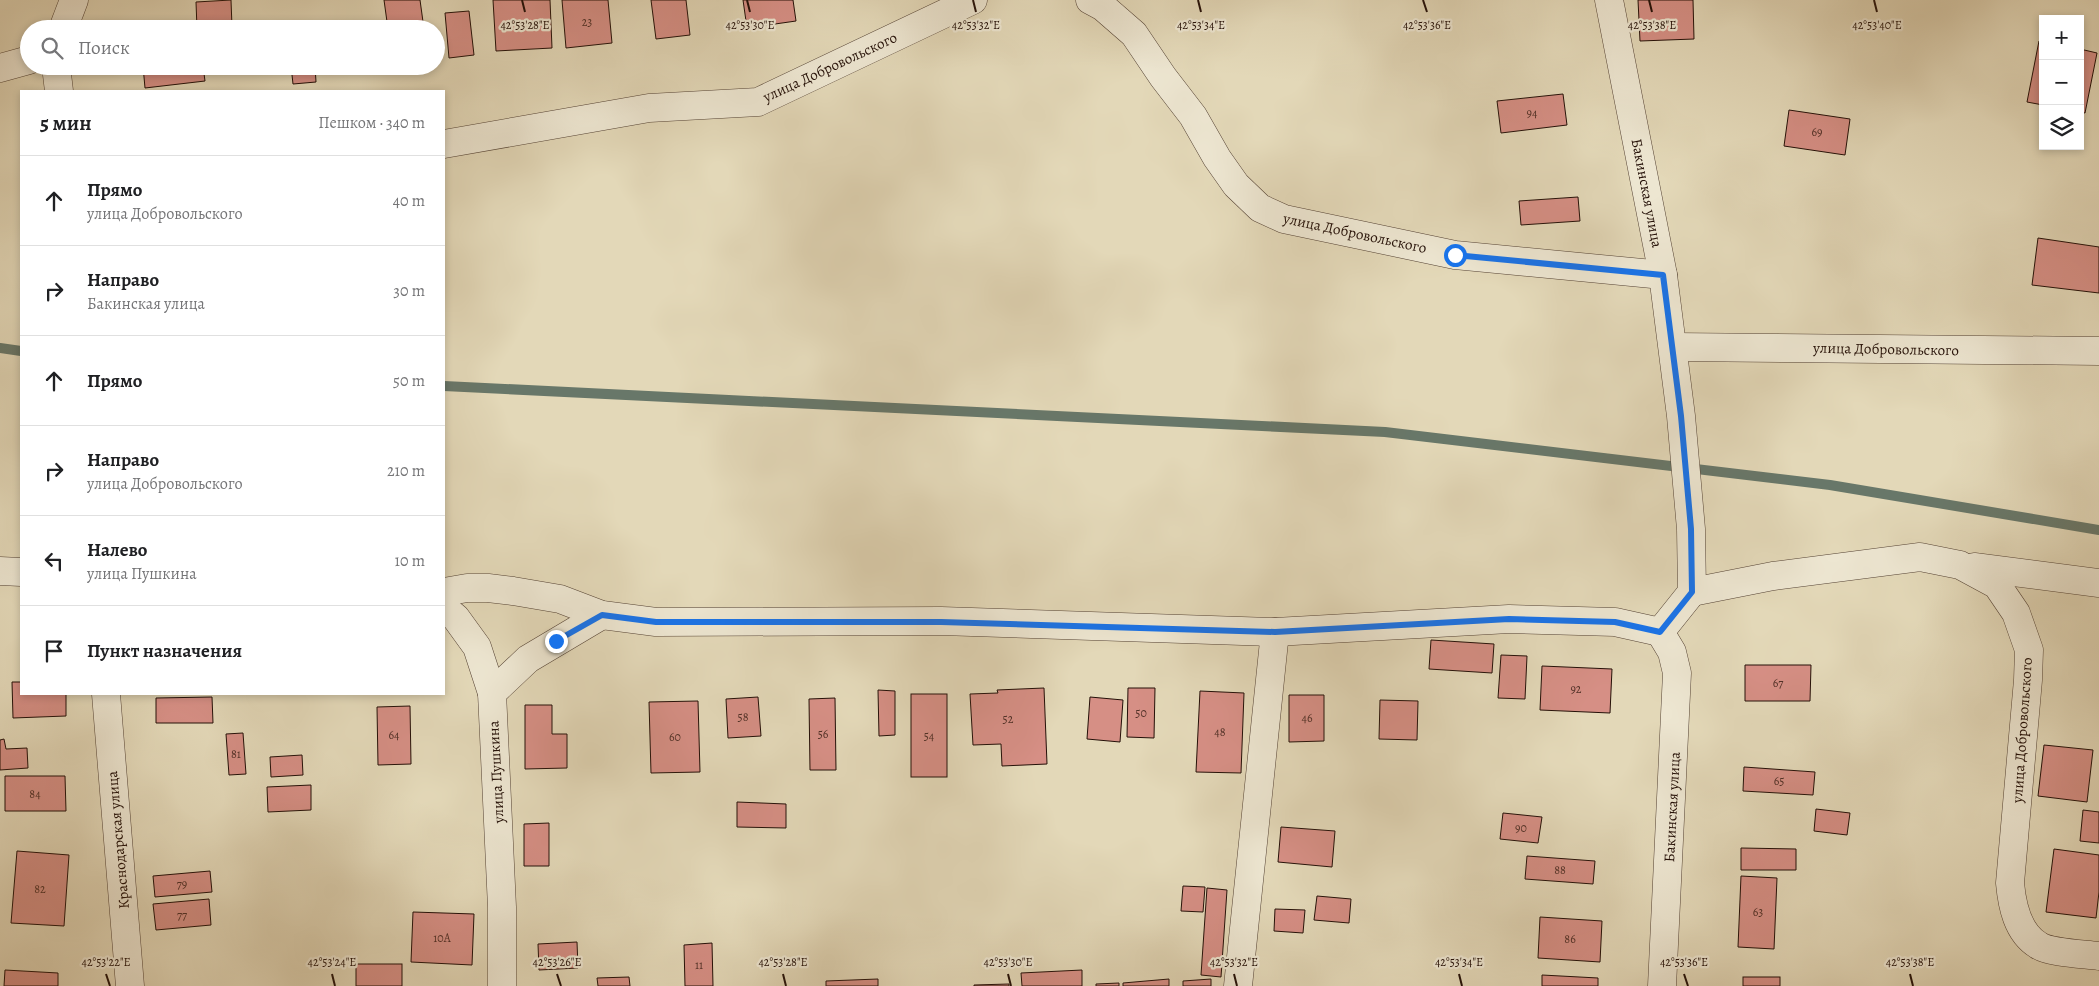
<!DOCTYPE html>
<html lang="ru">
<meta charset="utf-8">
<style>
:root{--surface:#fff;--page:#f6f6f6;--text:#202124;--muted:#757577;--line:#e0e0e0}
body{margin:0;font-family:Alegreya,serif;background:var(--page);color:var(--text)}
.controls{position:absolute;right:15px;top:15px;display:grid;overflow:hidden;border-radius:0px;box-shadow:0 2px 8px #0003}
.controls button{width:45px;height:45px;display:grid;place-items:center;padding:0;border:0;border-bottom:1px solid var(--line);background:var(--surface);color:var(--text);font:25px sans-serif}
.stop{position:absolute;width:15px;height:15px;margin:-11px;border:4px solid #1a73e8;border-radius:50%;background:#fff}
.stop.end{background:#1a73e8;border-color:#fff;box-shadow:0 1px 5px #0008}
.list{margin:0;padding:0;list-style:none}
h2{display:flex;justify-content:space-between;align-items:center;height:65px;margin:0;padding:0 20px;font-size:21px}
h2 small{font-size:16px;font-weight:400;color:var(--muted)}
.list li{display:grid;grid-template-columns:32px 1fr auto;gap:15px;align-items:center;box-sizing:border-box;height:90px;padding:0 20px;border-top:1px solid var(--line)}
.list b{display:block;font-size:19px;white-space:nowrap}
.list p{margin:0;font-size:16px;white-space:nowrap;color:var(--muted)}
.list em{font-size:16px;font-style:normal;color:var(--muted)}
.icon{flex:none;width:28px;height:28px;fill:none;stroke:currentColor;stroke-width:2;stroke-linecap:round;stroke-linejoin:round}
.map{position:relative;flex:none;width:2099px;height:986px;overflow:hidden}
.search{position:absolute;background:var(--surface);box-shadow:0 2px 8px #0003;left:20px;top:20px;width:425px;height:55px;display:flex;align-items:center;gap:12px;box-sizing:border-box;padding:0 18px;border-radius:28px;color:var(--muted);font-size:19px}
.panel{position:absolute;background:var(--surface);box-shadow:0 2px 8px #0003;left:20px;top:90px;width:425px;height:605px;border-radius:0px}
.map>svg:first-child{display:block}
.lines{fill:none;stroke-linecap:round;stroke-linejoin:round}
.stream{stroke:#687769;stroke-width:10}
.building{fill:#d68f85;stroke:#241008}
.minor-casing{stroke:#544234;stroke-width:29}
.minor{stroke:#ede6d1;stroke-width:28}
.route{stroke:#1a73e8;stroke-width:6}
.ticks{fill:none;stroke:#241008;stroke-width:2}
.labels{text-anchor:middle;stroke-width:4.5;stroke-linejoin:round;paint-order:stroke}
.number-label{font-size:12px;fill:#503027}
.street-label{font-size:15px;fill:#241008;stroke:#ede6d1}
.ticks-label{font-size:12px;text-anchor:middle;fill:#241008;stroke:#ede6d1;stroke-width:4.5;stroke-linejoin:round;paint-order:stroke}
</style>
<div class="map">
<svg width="2099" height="986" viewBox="0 0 2099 986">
<rect width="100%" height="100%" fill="#e3d8b8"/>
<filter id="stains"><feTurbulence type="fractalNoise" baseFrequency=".004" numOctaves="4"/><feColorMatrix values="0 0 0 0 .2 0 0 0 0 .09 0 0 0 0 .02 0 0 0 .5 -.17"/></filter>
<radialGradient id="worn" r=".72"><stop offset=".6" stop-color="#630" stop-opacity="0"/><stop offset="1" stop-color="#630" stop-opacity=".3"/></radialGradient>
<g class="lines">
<g class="stream">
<polyline points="0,348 21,351"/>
<polyline points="444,386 1385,432 1830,485 2099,530"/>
</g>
</g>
<g class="building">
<polygon points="231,0 232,27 197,29 196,2"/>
<polygon points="384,0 420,0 424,29 388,29"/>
<polygon points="493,0 550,0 552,48 496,51"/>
<polygon points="562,0 608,0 612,43 566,48"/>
<polygon points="651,0 686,0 690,35 656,39"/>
<polygon points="743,0 793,0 796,21 747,28"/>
<polygon points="1638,0 1693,0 1694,39 1640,41"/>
<polygon points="469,11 474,55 449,58 445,13"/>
<polygon points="2039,41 2043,42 2043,105 2027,102"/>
<polygon points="2080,49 2097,53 2085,113 2080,112"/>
<polygon points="143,66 203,66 205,81 145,88"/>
<polygon points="291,66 315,66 316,82 293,84"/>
<polygon points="1563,94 1567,125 1501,133 1497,101"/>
<polygon points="1789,110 1850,119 1845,155 1784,146"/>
<polygon points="1578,197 1580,221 1521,225 1519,201"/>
<polygon points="2038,238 2099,247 2099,293 2032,285"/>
<polygon points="1431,640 1494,644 1492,673 1429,669"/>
<polygon points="1501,655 1527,656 1525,699 1498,698"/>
<polygon points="1745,665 1811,665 1810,701 1745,701"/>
<polygon points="1542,666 1612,669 1610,713 1540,710"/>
<polygon points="12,682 21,682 21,694 66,694 66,716 13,718"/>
<polygon points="1044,688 1047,764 1002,766 1001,744 973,745 970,694 998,693 997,690"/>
<polygon points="1128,688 1155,688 1154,738 1127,737"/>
<polygon points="878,690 895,691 895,735 879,736"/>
<polygon points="1200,691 1244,693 1241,773 1196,772"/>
<rect x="911" y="694" width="36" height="83"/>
<polygon points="1289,695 1324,695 1324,741 1289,742"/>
<polygon points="212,697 213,723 156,723 156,698"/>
<polygon points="758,697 761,736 728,738 726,699"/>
<polygon points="1090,697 1123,700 1120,742 1087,739"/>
<polygon points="835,698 836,770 810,770 809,699"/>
<polygon points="1380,700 1418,701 1417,740 1379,739"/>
<polygon points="698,701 700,772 651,773 649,702"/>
<polygon points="525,705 552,705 552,734 567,734 567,768 525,769"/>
<polygon points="410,706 411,764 378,765 377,707"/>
<polygon points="243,733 246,774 229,775 226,734"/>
<polygon points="4,739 6,749 27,748 28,768 0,770 0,740"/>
<polygon points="2044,745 2093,750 2087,802 2038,796"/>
<polygon points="302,755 303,775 271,777 270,757"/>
<polygon points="1744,767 1815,772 1813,795 1743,791"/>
<polygon points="5,776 65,776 66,811 5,811"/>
<polygon points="311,785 311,810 268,812 267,787"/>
<polygon points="737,802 786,804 786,828 737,827"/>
<polygon points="1816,809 1850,813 1847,835 1814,831"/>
<polygon points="2083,810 2099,812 2099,843 2080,841"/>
<polygon points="1503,813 1542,817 1538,843 1500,839"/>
<polygon points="549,823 549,866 524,866 524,824"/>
<polygon points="1281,827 1335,831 1332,867 1278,862"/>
<polygon points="1741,848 1796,849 1796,870 1741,870"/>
<polygon points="2054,849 2099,855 2099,892 2096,918 2046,912"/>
<polygon points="17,851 69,855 64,926 11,923"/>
<polygon points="1527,856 1595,861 1593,884 1525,879"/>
<polygon points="210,871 212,892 155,897 153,876"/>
<polygon points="1741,876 1777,878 1774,949 1738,947"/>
<polygon points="1183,886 1205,887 1203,912 1181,911"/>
<polygon points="1207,888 1227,890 1221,977 1201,975"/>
<polygon points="1317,896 1351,899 1349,923 1314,920"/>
<polygon points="209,899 211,925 156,930 153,904"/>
<polygon points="1275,909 1305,910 1303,933 1274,931"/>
<polygon points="413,912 474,914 472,965 411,962"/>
<polygon points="1540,917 1602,921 1600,962 1538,958"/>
<polygon points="577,942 578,968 539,970 538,944"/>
<polygon points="712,943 713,986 685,986 684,945"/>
<rect x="356" y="964" width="46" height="22"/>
<polygon points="5,970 58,973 58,986 4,986"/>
<polygon points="1082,970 1082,986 1022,986 1021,973"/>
<polygon points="1542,975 1598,978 1598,986 1542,986"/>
<polygon points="629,977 630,986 598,986 597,978"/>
<rect x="1743" y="977" width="37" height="9"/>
<polygon points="878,979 878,986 826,986 826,981"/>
<polygon points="1169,979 1169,986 1123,986 1123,983"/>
<polygon points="1211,979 1211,986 1183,986 1183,981"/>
<polygon points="1119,983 1119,986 1096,986 1096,984"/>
<polygon points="1009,984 1009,986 974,986 974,985"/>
</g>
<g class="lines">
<g class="minor-casing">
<g id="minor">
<polyline points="1090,0 1103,7 1134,34 1163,77 1193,116 1217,158 1236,185 1260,208 1284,219 1455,255 1663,275"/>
<polyline points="1609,0 1663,275 1681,416 1691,529 1692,592 1660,632"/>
<polyline points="63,29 74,0"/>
<polyline points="56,66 59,91"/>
<polyline points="0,68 29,60"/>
<polyline points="444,144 649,108 758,102 973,0"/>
<polyline points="1673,347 2099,351"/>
<polyline points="1974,567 2099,583"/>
<polyline points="0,571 21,572"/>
<polyline points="444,592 467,588 488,588 513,591 560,599 602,615 656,622 941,621 1275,632 1509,619 1615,622 1660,632"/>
<path d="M 1692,592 L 1773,576 L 1920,557 L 1960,565 L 1997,585 L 2016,613 L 2029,650 L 2028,680 L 2010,883 C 2012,905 2017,932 2038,945 C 2049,953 2084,954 2099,956"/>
<polyline points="444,608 456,618 477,647 492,693"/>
<polyline points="1660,632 1672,652 1677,673 1662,986"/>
<polyline points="106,694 130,986"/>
<polyline points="502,986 502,907 492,693 528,659 602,615"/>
<polyline points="1238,986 1275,632"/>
</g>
</g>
<use href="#minor" class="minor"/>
</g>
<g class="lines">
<polyline class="route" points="556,641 602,615 656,622 941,622 1275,632 1509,619 1615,622 1660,632 1692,592 1691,529 1681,416 1663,275 1455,255"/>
</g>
<path class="ticks" d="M 522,0 L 525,12M 747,0 L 750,12M 973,0 L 976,12M 1198,0 L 1201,12M 1423,0 L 1427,12M 1649,0 L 1652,12M 1874,0 L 1877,12M 106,974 L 110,986M 332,974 L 335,986M 557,974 L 561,986M 783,974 L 786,986M 1008,974 L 1011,986M 1234,974 L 1237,986M 1459,974 L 1462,986M 1684,974 L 1688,986M 1910,974 L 1913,986"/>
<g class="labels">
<g class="number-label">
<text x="587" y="26">23</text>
<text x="1532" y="117">94</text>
<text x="1817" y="136">69</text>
<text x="1778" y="687">67</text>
<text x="1576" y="693">92</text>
<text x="1141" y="717">50</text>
<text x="743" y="721">58</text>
<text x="1307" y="722">46</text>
<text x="1008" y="723">52</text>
<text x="1220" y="736">48</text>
<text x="823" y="738">56</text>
<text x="394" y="739">64</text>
<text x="929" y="740">54</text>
<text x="675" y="741">60</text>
<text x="236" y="758">81</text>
<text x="1779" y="785">65</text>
<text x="35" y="798">84</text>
<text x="1521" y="832">90</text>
<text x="1560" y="874">88</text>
<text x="182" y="888">79</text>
<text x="40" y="893">82</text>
<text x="1758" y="916">63</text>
<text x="182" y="919">77</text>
<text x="442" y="942">10А</text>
<text x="1570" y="943">86</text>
<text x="699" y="969">11</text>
</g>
<g class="street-label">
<text transform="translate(830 67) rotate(-25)" y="5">улица Добровольского</text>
<text transform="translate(1647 193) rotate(79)" y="5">Бакинская улица</text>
<text transform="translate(1355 233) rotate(12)" y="5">улица Добровольского</text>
<text transform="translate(1886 349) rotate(1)" y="5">улица Добровольского</text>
<text transform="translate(2022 730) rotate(-86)" y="5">улица Добровольского</text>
<text transform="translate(496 772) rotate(-93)" y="5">улица Пушкина</text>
<text transform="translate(1672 807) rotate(-87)" y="5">Бакинская улица</text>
<text transform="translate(118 840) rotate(-95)" y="5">Краснодарская улица</text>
</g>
</g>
<g class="ticks-label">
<text x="525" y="29">42°53'28"E</text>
<text x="750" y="29">42°53'30"E</text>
<text x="976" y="29">42°53'32"E</text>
<text x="1201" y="29">42°53'34"E</text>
<text x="1427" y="29">42°53'36"E</text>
<text x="1652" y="29">42°53'38"E</text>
<text x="1877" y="29">42°53'40"E</text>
<text x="106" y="966">42°53'22"E</text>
<text x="332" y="966">42°53'24"E</text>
<text x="557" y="966">42°53'26"E</text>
<text x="783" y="966">42°53'28"E</text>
<text x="1008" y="966">42°53'30"E</text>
<text x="1234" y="966">42°53'32"E</text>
<text x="1459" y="966">42°53'34"E</text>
<text x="1684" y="966">42°53'36"E</text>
<text x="1910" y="966">42°53'38"E</text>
</g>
<rect width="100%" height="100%" filter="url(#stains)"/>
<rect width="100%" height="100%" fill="url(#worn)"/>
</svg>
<div class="controls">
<button>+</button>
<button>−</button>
<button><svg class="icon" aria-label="layers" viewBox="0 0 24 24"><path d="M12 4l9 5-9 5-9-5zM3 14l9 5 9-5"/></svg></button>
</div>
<div class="stop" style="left:1455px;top:255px"></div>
<div class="stop end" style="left:556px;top:641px"></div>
<div class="search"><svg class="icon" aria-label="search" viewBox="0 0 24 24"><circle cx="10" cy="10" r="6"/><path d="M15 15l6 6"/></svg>Поиск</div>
<section class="panel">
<h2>5 мин<small>Пешком · 340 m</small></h2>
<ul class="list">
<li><svg class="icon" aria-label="ahead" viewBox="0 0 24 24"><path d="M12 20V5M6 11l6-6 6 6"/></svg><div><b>Прямо</b><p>улица Добровольского</p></div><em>40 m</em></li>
<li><svg class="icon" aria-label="right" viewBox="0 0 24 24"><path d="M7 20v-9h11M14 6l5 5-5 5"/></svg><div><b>Направо</b><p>Бакинская улица</p></div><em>30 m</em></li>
<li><svg class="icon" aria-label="ahead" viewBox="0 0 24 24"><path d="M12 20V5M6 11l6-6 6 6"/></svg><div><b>Прямо</b></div><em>50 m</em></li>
<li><svg class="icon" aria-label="right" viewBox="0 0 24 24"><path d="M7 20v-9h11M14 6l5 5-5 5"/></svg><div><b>Направо</b><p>улица Добровольского</p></div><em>210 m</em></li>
<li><svg class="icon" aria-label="left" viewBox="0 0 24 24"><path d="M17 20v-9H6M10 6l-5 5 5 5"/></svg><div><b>Налево</b><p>улица Пушкина</p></div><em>10 m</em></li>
<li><svg class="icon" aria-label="arrive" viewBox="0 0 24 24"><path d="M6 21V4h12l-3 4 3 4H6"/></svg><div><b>Пункт назначения</b></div></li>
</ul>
</section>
</div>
